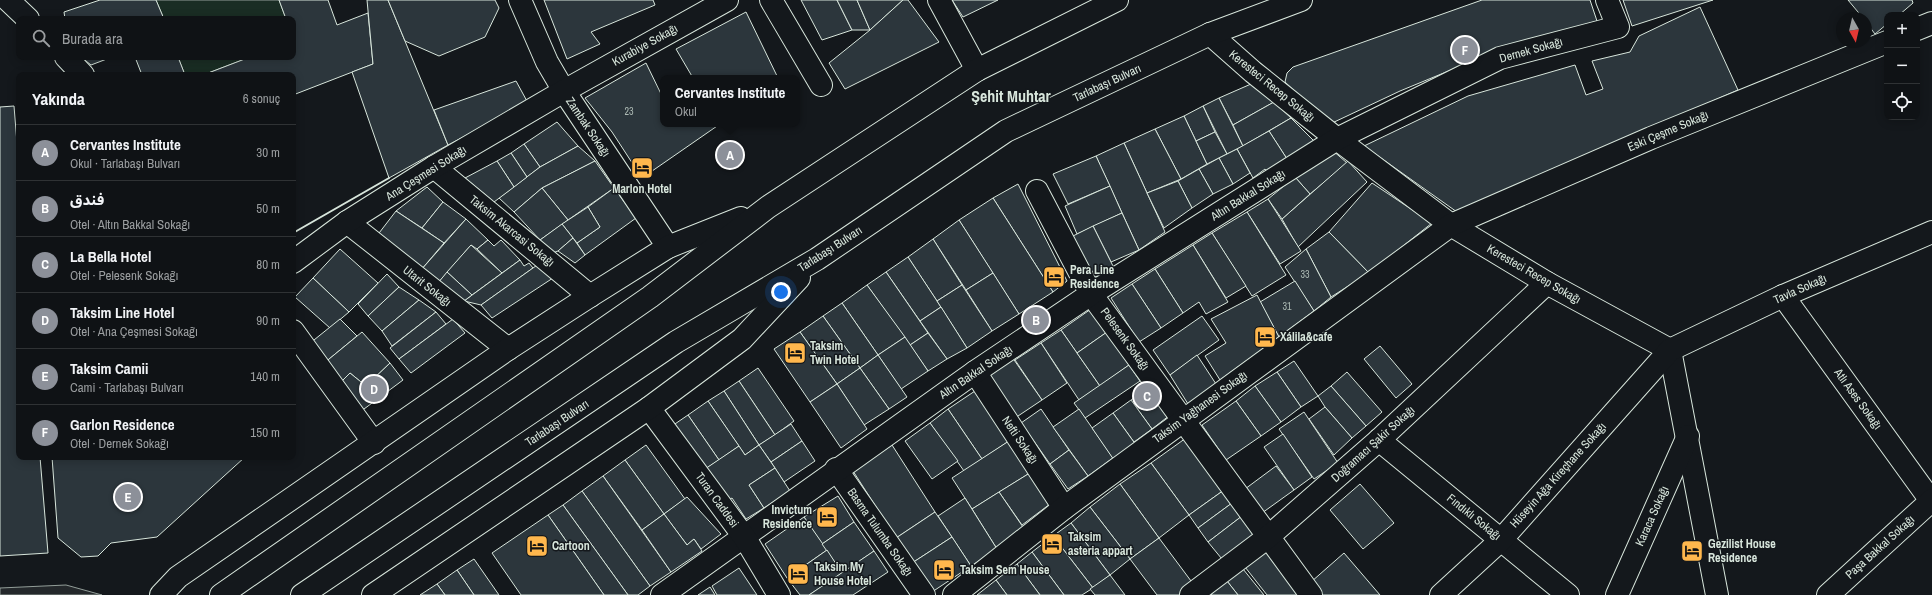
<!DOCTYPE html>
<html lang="tr">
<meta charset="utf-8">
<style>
:root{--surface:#0f1215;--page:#1d2022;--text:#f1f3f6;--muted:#9b9ea0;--line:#2f3234;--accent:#8c9099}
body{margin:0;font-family:"Archivo Narrow","Noto Sans Arabic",sans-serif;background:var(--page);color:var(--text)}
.controls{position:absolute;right:12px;top:12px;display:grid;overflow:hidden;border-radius:8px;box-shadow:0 2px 10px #0003}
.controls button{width:36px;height:36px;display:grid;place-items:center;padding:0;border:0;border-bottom:1px solid var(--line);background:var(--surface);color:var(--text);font:20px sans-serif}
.compass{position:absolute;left:1836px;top:12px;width:36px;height:36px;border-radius:50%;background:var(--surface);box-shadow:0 2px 10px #0003;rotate:172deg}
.you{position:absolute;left:781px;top:292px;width:14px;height:14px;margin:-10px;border:3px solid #fff;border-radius:50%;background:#1a73e8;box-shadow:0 0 0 6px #1a73e833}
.badge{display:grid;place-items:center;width:26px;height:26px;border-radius:50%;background:var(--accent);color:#fff;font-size:13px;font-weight:700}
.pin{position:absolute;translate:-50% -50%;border:2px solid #fff;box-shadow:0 1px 4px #0006}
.popup{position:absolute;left:660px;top:75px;width:140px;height:52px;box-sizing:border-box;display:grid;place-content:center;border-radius:8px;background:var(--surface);filter:drop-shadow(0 1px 3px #0005);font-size:13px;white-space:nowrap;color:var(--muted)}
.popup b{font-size:15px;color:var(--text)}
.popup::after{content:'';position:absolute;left:50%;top:100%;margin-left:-8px;border:8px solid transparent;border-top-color:var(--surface)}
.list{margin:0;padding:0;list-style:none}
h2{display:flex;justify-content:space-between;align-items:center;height:52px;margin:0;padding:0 16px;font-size:17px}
h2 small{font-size:13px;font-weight:400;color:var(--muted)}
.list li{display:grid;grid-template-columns:26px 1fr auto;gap:12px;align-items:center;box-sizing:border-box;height:56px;padding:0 16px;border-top:1px solid var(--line)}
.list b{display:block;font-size:15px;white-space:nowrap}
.list p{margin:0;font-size:13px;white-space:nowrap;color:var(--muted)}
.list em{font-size:13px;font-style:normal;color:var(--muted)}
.icon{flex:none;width:22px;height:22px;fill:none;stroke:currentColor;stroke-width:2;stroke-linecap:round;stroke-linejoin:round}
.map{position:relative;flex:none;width:1932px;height:595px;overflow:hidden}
.search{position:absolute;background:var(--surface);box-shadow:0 2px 10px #0003;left:16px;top:16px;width:280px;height:44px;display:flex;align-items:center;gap:10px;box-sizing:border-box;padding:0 14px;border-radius:8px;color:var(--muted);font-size:15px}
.panel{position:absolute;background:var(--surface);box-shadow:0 2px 10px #0003;left:16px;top:72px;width:280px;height:388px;border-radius:8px}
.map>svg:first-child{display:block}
.green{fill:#1a2d24;stroke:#939e99}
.parking{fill:#24282b;stroke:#939e99}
.building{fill:#2c363c;stroke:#d8e6dc}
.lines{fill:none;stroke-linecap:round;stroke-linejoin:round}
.street-casing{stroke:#d8e6dc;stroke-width:24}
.secondary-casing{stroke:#d8e6dc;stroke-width:24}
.primary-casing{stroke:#d8e6dc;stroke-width:24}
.street{stroke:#14181c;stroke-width:22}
.secondary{stroke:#14181c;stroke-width:22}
.primary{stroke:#14181c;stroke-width:22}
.wall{stroke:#d8e6dc;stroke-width:2}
.labels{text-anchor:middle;stroke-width:3;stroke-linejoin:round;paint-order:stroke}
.number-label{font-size:10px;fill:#adbab4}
.street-label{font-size:12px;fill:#d8e6dc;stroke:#14181c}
.poi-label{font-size:12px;font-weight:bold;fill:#d8e6dc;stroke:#14181c;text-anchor:start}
.district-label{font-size:16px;font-weight:bold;fill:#d8e6dc;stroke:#14181c}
</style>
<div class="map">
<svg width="1932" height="595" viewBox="0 0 1932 595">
<rect width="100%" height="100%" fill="#14181c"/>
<g class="green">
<polygon points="156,0 279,0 286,19 164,19"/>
<polygon points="178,57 250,57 203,75 185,75"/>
</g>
<polygon class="parking" points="66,585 102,595 0,595 0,588"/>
<g class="building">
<polygon points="100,0 156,0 164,19 65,19 64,12"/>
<polygon points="279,0 328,0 337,25 368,13 373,64 293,95 293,75 203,75 250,57 293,57 293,19 286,19"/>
<polygon points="367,0 388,0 448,145 389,178 352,72 373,64"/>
<polygon points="388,0 495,0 499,8 485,37 439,56 405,41"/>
<polygon points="544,0 653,0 655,5 591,32 600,44 567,59"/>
<polygon points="801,0 837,0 852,30 822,40"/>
<polygon points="837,0 857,0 870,30 852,30"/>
<polygon points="857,0 903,0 870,30"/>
<polygon points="903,0 908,0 939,42 845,89 829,63 870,30"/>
<polygon points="952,0 998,0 963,17"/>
<polygon points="1482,0 1590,0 1597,21 1480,58 1400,91 1330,124 1285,82 1287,73 1293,67"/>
<polygon points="1623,0 1713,0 1632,26"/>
<polygon points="1848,0 1912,0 1913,3 1899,15 1887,15 1887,24 1875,34 1866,22 1866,18 1863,18"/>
<polygon points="1700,7 1738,90 1457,212 1364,146 1468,96 1575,65 1586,95 1603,89 1592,61 1630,52 1639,36"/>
<polygon points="746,12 778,78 693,78 676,49"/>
<polygon points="81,57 112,57 91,65"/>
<polygon points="135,57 178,57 185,75 142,75"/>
<polygon points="646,63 663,98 663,124 720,124 642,178 612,132 585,98"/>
<polygon points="516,81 528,103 448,145 434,110"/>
<polygon points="1251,84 1274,102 1233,125 1219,98"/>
<polygon points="1219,98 1243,146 1227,154 1203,106"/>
<polygon points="1274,102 1291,118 1243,146 1233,125"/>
<polygon points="14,106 19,168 19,457 40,457 48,553 0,556 0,107"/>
<polygon points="1203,106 1215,132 1196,141 1184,116"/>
<polygon points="1184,116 1207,164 1181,179 1155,129"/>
<polygon points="1291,118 1315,142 1289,162 1269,131"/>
<polygon points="557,122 578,146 540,167 524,144"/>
<polygon points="1155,129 1181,179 1147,193 1124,143"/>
<polygon points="1269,131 1289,162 1270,176 1265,169 1253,178 1237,149"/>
<polygon points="1215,132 1227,154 1207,164 1196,141"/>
<polygon points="1124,143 1165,232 1139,250 1096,156"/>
<polygon points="524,144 540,167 527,177 511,153"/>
<polygon points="578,146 595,161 542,188 514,212 499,198 540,167"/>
<polygon points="1237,149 1250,173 1233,184 1219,158"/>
<polygon points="1331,149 1347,163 1310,194 1295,177"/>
<polygon points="511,153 527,177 514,187 497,161"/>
<polygon points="1096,156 1110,186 1068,204 1053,174"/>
<polygon points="1219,158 1233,184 1213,194 1199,169"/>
<polygon points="497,161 514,187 494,202 465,178"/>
<polygon points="595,161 614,188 568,220 542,188"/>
<polygon points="1348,161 1367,182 1298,247 1282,219"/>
<polygon points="1199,169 1213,194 1192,208 1178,181"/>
<polygon points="1295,177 1310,194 1282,219 1268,199"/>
<polygon points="1178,181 1192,208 1164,228 1147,193"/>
<polygon points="1372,183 1432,223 1369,273 1329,232"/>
<polygon points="1018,184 1067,281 1053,292 993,198"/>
<polygon points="1110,186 1122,213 1077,234 1065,206"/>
<polygon points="427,187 443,202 422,228 396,211"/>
<polygon points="542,188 568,220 540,240 514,212"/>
<polygon points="614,188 636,218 585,255 577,243 600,227 588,207"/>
<polygon points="993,198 1053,292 1019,314 959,220"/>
<polygon points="1268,199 1301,251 1280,264 1247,212"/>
<polygon points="443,202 466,219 444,243 422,228"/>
<polygon points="588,207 600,227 577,243 562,224"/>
<polygon points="396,211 444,243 421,270 376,237"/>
<polygon points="1247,212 1286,275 1252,296 1212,233"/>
<polygon points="1122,213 1139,250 1111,262 1093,226"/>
<polygon points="466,219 488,240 477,249 471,245 438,283 421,270"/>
<polygon points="959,220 993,273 966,290 933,239"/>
<polygon points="562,224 573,238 558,251 553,253 540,240"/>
<polygon points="1093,226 1114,268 1093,278 1073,236"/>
<polygon points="1329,232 1369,273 1331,297 1306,249"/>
<polygon points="1212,233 1246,286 1226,298 1193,245"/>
<polygon points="573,238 585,255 575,263 558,251"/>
<polygon points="933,239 962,285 937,301 908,257"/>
<polygon points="488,240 494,246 501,240 520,260 502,273 477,249"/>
<polygon points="471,245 502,273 472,295 447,272"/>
<polygon points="1193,245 1228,302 1206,314 1199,302 1183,313 1155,269"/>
<polygon points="340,249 378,283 349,312 313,278"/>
<polygon points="1306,249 1331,297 1314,311 1285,267"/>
<polygon points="908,257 941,307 920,321 886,272"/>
<polygon points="520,260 524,266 529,263 533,268 481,305 464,301"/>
<polygon points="540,263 553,278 492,318 481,305"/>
<polygon points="1155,269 1183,313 1161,328 1132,284"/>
<polygon points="447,272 472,295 464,301 438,283"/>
<polygon points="886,272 928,333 910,345 867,285"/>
<polygon points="993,273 1019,314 992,331 966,290"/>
<polygon points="387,274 399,287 368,316 358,304"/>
<polygon points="313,278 349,312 330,328 295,297"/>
<polygon points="1295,281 1314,311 1279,337 1260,302"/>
<polygon points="1132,284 1161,328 1139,342 1111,298"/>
<polygon points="867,285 905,337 878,355 842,303"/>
<polygon points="962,285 992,331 967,348 937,301"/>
<polygon points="399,287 419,300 382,331 368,316"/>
<polygon points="1257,295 1279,337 1220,380 1205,356 1226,343 1211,319"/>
<polygon points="419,300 436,312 392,346 382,331"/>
<polygon points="842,303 878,355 860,368 823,316"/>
<polygon points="941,307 967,348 947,359 920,321"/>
<polygon points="1091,309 1107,332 1077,353 1061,330"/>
<polygon points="436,312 446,324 399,359 390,348"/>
<polygon points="823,316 860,368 837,384 800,332"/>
<polygon points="1202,316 1219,340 1170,375 1153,350"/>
<polygon points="340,319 357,336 323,364 309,344"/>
<polygon points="453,319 465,333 411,373 399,359"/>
<polygon points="1061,330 1100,386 1079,400 1041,343"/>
<polygon points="362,332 390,363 366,386 350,373 339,384 323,364"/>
<polygon points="800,332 837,384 810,402 774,349"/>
<polygon points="1107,332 1129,365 1100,386 1077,353"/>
<polygon points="928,333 947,359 928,371 910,345"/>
<polygon points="905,337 928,371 901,389 878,355"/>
<polygon points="1041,343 1067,383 1042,400 1015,360"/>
<polygon points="1380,346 1412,384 1396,398 1364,359"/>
<polygon points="878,355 907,397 889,409 860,368"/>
<polygon points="1197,355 1216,384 1188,404 1170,375"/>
<polygon points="1012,357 1042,400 1015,418 986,375"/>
<polygon points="1294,361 1318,396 1301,407 1277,372"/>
<polygon points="390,363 403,380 360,412 339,384 350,373 366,386"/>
<polygon points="1129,365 1140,381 1085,418 1074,403"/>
<polygon points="758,368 794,421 775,435 739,381"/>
<polygon points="860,368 889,409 864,425 837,384"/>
<polygon points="1277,372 1301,407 1281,422 1255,386"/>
<polygon points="1347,372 1382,412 1366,426 1331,386"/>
<polygon points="739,381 775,435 759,445 724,391"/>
<polygon points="837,384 867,429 841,448 810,402"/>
<polygon points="1255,386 1281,422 1261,436 1236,401"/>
<polygon points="1331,386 1366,426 1352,438 1325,407 1318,396"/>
<polygon points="1149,387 1170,415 1152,429 1131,400"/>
<polygon points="978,389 1012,439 982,459 948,409"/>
<polygon points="724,391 759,445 745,455 708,401"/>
<polygon points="1131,400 1152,429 1134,442 1113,413"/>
<polygon points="708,401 739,446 719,460 688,415"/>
<polygon points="1236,401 1261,436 1226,460 1202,425"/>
<polygon points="1325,407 1352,438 1334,455 1309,419"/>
<polygon points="948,409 982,459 964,471 930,423"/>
<polygon points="1041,409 1069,450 1050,464 1021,423"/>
<polygon points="1079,409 1113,458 1088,476 1053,427"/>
<polygon points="1304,412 1338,463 1314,479 1279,429"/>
<polygon points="1113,413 1136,445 1114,460 1092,428"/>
<polygon points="688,415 719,460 702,471 672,426"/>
<polygon points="930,423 958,461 932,479 905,441"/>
<polygon points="791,424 802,441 771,462 759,445"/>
<polygon points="1283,434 1312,477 1294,490 1264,447"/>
<polygon points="1186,438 1224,490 1189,515 1151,463"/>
<polygon points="1012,439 1033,471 972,509 952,478"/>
<polygon points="802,441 815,461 784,482 771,462"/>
<polygon points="646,445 685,499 664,514 625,460"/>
<polygon points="759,445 775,468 749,485 764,508 746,519 732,498 727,501 705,469 739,446 745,455"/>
<polygon points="892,445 935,512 896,538 853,471"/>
<polygon points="1069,450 1088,476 1068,489 1050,464"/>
<polygon points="52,457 245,457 157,537 111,543 98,556 81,557 58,538"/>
<polygon points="625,460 664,514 642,530 603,476"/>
<polygon points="1151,463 1189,515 1159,538 1120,484"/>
<polygon points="1276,466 1294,490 1262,513 1245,489"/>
<polygon points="775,468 790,491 764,508 749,485"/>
<polygon points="1033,471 1054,501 1022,525 999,492"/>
<polygon points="603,476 671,572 650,586 582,491"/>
<polygon points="1120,484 1159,538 1130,559 1090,507"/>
<polygon points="1360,484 1394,523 1363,549 1330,510"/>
<polygon points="1224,490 1232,503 1198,528 1189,515"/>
<polygon points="582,491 650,586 638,595 628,595 563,505"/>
<polygon points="999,492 1025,530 997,549 972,509"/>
<polygon points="838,496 854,522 822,544 804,517"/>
<polygon points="687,497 721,534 701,549 694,539 687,545 664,514"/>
<polygon points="965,498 997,549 971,566 938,516"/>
<polygon points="1232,503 1242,516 1208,542 1198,528"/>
<polygon points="563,505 628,595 604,595 548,515"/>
<polygon points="1090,507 1130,559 1110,575 1071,523"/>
<polygon points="935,512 952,537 912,563 896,538"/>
<polygon points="664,514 687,545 694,539 702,551 671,572 642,530"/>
<polygon points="548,515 604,595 521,595 492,553"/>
<polygon points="1242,516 1260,538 1226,564 1208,542"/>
<polygon points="804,517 827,550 787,578 765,544"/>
<polygon points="854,522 874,551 842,573 822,544"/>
<polygon points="1071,523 1110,575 1093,588 1053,536"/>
<polygon points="1053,536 1093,588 1082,595 1064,595 1032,552"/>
<polygon points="952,537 971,566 932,592 912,563"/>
<polygon points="1159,538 1194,585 1181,595 1157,595 1130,559"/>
<polygon points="827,550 842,573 809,595 800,595 787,578"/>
<polygon points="874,551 888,572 853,595 809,595"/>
<polygon points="1266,551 1301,595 1267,595 1245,567"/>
<polygon points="1032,552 1064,595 1040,595 1017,564"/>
<polygon points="1344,553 1380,595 1322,595 1311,582"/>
<polygon points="474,559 499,595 474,595 457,570"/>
<polygon points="1017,564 1040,595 1007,595 996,580"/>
<polygon points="739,568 757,595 717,595 712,586"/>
<polygon points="1243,569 1264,595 1238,595 1227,581"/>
<polygon points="457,570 474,595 445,595 437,584"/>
<polygon points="1110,575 1125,595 1095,595 1090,589"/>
<polygon points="996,580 1007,595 977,595"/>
<polygon points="1227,581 1238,595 1212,595 1211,594"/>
<polygon points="437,584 445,595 420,595"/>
<polygon points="710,587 715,595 698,595"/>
</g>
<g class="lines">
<g class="street-casing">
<g id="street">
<polyline points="8,0 28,19"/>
<polyline points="520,0 547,62 564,91 668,247"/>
<polyline points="771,0 821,85"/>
<polyline points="939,0 977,70"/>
<polyline points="1917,29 1932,23"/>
<polyline points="1210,34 1253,72 1337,139 1451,225 1547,283 1670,350 1717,595"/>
<polyline points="66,57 83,75"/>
<polyline points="434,167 590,296"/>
<polyline points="1037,191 1091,294 1311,595"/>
<polyline points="347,222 508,349"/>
<polyline points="293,262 347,222 434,167 564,91 727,0"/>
<polyline points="1783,296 1932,502"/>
<polyline points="293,331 374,443"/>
<polyline points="975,372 1064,508"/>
<polyline points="1379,440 1568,595"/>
<polyline points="836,469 924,595"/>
<polyline points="662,595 975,372 1091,294 1337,139 1500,58 1618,27 1607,0"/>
<polyline points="954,595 1064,508 1451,225 1651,138 1887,42"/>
<polyline points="1191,595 1268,537 1379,440 1547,283"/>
<polyline points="1441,595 1501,540 1670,350 1783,296 1932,232"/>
<polyline points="1617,595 1688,436"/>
<polyline points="1828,595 1932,500"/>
</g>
</g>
<g class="secondary-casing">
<polyline id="secondary" points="649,408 745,538 779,595"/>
</g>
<g class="primary-casing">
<g id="primary">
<polyline points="161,595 178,577 508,349 590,296 668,247 741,218"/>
<polyline points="221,595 650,297 768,207 832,165 977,70 1117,0"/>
<polyline points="302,595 676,342 817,259 1006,131 1210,34 1301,0"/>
<polyline points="373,595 649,408 742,339 799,278"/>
</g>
</g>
<use href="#street" class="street"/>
<use href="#secondary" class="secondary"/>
<use href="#primary" class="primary"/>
<polyline class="wall" points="293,233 389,178"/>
</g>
<defs>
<g id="hotel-square" transform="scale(1.15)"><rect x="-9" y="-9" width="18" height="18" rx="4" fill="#ffb74d" stroke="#14181c"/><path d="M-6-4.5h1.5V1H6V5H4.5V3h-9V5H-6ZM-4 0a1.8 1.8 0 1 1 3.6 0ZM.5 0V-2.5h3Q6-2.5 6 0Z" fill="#111"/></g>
</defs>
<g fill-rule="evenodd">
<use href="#hotel-square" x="642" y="168"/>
<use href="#hotel-square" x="1054" y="277"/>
<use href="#hotel-square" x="1265" y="337"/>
<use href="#hotel-square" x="795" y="353"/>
<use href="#hotel-square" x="827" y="517"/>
<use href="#hotel-square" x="1052" y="544"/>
<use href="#hotel-square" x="537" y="546"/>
<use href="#hotel-square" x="1692" y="551"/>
<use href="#hotel-square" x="944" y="570"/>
<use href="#hotel-square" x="798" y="574"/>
</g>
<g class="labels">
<g class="number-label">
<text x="629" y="115">23</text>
<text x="1305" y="278">33</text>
<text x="1287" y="310">31</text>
</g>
<g class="street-label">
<text transform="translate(645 45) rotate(-29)" y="4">Kurabiye Sokağı</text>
<text transform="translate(1531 50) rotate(-16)" y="4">Dernek Sokağı</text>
<text transform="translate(1107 83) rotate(-25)" y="4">Tarlabaşı Bulvarı</text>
<text transform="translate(1272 86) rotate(39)" y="4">Keresteci Recep Sokağı</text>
<text transform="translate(588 127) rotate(56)" y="4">Zambak Sokağı</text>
<text transform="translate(1668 131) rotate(-23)" y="4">Eski Çeşme Sokağı</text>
<text transform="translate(426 173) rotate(-32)" y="4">Ana Çeşmesi Sokağı</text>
<text transform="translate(1248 195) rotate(-32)" y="4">Altın Bakkal Sokağı</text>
<text transform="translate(512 231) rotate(39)" y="4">Taksim Akarcasi Sokağı</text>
<text transform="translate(830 249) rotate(-33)" y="4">Tarlabaşı Bulvarı</text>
<text transform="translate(1534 274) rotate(30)" y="4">Keresteci Recep Sokağı</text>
<text transform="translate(427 286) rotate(38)" y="4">Utarit Sokağı</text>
<text transform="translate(1800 289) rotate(-24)" y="4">Tavla Sokağı</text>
<text transform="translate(1125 339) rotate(54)" y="4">Pelesenk Sokağı</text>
<text transform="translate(976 372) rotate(-34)" y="4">Altın Bakkal Sokağı</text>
<text transform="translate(1858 399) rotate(54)" y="4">Atlı Ases Sokağı</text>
<text transform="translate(1200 407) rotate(-36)" y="4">Taksim Yağhanesi Sokağı</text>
<text transform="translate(557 423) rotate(-34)" y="4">Tarlabaşı Bulvarı</text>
<text transform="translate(1020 440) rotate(56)" y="4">Nefti Sokağı</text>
<text transform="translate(1373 444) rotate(-42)" y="4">Doğramacı Şakir Sokağı</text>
<text transform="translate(1558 475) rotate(-48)" y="4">Hüseyin Ağa Kireçhane Sokağı</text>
<text transform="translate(717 500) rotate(54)" y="4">Turan Caddesi</text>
<text transform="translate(1652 516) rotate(-66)" y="4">Karaca Sokağı</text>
<text transform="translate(1474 517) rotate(39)" y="4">Fındıklı Sokağı</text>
<text transform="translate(880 532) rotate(55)" y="4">Basma Tulumba Sokağı</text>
<text transform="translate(1880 547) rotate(-42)" y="4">Paşa Bakkal Sokağı</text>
</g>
<g class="poi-label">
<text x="642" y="193" text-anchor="middle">Marlon Hotel</text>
<text x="1070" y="274">Pera Line<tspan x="1070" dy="14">Residence</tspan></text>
<text x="1280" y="341">Xálila&amp;cafe</text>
<text x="810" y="350">Taksim<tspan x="810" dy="14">Twin Hotel</tspan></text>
<text x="812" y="514" text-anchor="end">Invictum<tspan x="812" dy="14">Residence</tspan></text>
<text x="1068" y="541">Taksim<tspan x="1068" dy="14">asteria appart</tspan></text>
<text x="1708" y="548">Gezilist House<tspan x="1708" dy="14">Residence</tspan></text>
<text x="552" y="550">Cartoon</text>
<text x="814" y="571">Taksim My<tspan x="814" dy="14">House Hotel</tspan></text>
<text x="960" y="574">Taksim Sem House</text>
</g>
<g class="district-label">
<text x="1011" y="102">Şehit Muhtar</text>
</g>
</g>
</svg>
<div class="controls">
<button>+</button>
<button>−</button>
<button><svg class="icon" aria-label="locate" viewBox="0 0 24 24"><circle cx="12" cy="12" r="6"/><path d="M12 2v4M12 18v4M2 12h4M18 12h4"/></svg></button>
</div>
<svg class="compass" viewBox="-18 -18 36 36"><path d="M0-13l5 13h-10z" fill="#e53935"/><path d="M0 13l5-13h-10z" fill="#9b9ea0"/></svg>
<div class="you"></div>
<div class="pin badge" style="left:730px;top:155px">A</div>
<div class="popup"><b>Cervantes Institute</b>Okul</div>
<div class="pin badge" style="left:1036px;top:320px">B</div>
<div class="pin badge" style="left:1147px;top:396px">C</div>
<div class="pin badge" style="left:374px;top:389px">D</div>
<div class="pin badge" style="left:128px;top:497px">E</div>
<div class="pin badge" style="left:1465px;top:50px">F</div>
<div class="search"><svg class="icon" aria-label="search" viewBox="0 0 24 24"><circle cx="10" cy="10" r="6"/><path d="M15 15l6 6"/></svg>Burada ara</div>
<section class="panel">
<h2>Yakında<small>6 sonuç</small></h2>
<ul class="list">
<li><span class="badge">A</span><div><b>Cervantes Institute</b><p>Okul · Tarlabaşı Bulvarı</p></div><em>30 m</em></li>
<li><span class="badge">B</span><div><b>فندق</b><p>Otel · Altın Bakkal Sokağı</p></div><em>50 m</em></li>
<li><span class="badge">C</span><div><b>La Bella Hotel</b><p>Otel · Pelesenk Sokağı</p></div><em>80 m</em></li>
<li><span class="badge">D</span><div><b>Taksim Line Hotel</b><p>Otel · Ana Çeşmesi Sokağı</p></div><em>90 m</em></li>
<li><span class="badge">E</span><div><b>Taksim Camii</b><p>Cami · Tarlabaşı Bulvarı</p></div><em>140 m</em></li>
<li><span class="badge">F</span><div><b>Garlon Residence</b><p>Otel · Dernek Sokağı</p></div><em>150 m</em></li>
</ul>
</section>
</div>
